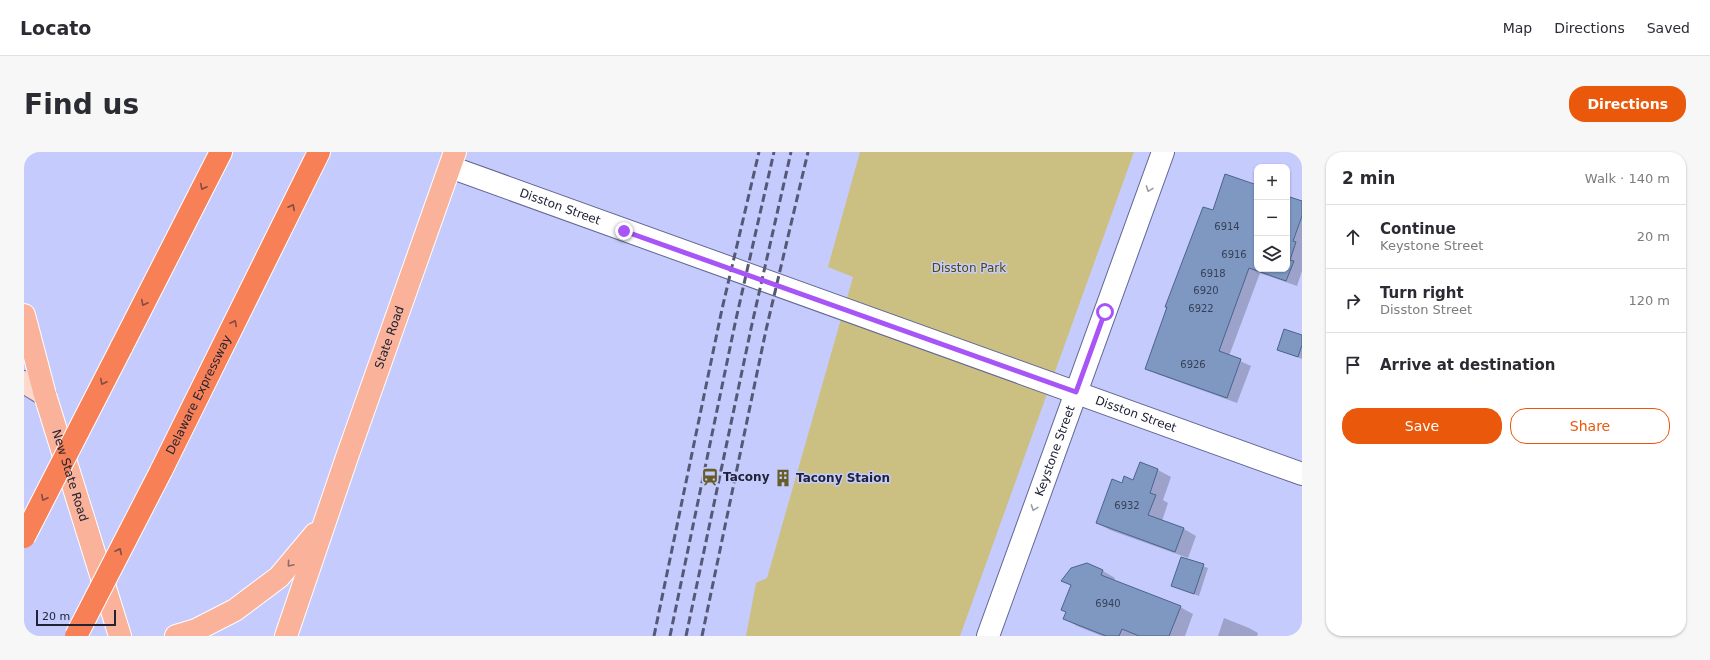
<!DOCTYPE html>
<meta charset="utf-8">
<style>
:root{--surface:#fff;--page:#f7f7f7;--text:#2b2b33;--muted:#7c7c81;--line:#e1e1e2;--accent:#ea580c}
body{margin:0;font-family:"DejaVu Sans",sans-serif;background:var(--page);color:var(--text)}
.controls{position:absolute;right:12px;top:12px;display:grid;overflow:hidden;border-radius:8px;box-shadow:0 1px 3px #0004}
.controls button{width:36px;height:36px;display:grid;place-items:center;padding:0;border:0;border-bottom:1px solid var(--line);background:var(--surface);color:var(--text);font:20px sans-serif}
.scale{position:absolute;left:12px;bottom:10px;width:80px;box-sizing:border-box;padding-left:4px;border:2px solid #212335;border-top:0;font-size:11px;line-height:14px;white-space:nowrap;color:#212335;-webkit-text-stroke:3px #c5cbfd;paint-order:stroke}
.stop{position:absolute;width:12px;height:12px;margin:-9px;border:3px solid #a855f7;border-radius:50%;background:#fff}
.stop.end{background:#a855f7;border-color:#fff;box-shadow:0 1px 4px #0008}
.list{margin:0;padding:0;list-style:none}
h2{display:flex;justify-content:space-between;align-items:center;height:52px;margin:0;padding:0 16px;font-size:17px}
h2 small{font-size:13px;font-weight:400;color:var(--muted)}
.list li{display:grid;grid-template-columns:26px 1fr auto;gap:12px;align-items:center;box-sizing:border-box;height:64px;padding:0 16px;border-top:1px solid var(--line)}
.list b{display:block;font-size:15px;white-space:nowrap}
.list p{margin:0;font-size:13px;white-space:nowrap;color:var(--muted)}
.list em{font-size:13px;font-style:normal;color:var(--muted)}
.actions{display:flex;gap:8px;padding:12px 16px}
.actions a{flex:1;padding:9px 0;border:1px solid var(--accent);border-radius:16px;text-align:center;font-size:14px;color:var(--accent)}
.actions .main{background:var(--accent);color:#fff}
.icon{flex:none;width:22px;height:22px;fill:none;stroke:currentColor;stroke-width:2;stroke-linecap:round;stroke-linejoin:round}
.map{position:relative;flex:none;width:1278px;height:484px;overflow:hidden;border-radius:16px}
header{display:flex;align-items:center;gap:24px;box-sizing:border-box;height:56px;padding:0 20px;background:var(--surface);border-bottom:1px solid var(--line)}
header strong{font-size:19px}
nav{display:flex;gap:22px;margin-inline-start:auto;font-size:14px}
.intro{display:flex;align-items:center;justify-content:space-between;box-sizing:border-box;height:96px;padding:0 24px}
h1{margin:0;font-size:28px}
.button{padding:10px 18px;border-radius:16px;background:var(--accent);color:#fff;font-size:14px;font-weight:700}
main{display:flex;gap:24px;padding:0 24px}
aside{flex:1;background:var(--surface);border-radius:16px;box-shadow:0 1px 3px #0004}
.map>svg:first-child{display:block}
.green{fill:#cbc081}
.shadow{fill:#0003}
.building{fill:#7e98c2;stroke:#4b648b}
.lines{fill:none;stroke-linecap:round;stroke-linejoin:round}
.minor-casing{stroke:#636793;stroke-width:24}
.secondary-casing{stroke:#636793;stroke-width:24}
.primary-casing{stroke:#fff;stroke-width:24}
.motorway-casing{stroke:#fff;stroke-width:24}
.minor{stroke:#fff;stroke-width:22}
.secondary{stroke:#fdd9cd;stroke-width:22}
.primary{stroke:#fab39a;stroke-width:22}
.motorway{stroke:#f78057;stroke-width:22}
.rail{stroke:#565976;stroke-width:3;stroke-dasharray:8 4;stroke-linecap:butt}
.motorway-bridge-casing{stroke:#fff;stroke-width:24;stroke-linecap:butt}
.motorway-bridge{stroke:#f78057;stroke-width:22}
.oneway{stroke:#814d44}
.oneway2{stroke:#9b9ca4}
.oneway3{stroke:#8e6b68}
.route{stroke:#a855f7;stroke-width:5}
.labels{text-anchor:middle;stroke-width:3;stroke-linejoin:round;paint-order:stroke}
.number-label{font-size:10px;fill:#384058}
.street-label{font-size:12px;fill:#212335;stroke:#c5cbfd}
.park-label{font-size:12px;fill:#534902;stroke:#c5cbfd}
.poi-label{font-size:12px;font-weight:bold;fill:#212335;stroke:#c5cbfd;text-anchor:start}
</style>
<header>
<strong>Locato</strong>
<nav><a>Map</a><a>Directions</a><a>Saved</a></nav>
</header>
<div class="intro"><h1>Find us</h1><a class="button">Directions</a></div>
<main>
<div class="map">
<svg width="1278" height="484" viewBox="0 0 1278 484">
<rect width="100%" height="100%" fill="#c5cbfd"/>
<polygon class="green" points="836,0 1110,0 936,484 722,484 732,431 743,426 829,125 804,115"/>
<g class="shadow">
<polygon points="1233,34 1233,117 1263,117 1263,45 1278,50 1278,119 1273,134 1236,121 1205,204 1227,214 1213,251 1133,222 1123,216 1189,60"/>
<polygon points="1278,184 1278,207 1255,198"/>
<polygon points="1116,311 1134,318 1147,325 1139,348 1144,351 1138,369 1160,377 1172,384 1164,406 1086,378 1073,371 1098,332 1110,329"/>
<polygon points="1157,406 1184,416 1175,444 1148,434"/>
<polygon points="1079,419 1091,426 1090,429 1156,455 1169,462 1161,484 1078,484 1053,474 1041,467 1048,434 1038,428"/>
<polygon points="1200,466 1225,476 1234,481 1233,484 1194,484"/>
</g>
<g class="building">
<polygon points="1201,22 1233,33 1233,117 1263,117 1263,44 1278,49 1278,64 1269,89 1272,90 1266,108 1270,109 1262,129 1225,116 1195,199 1217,207 1203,246 1121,217 1143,155 1141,155 1179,55 1189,58"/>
<polygon points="1260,177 1278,183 1278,193 1274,205 1253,198"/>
<polygon points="1116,310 1134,317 1126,341 1132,343 1124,363 1160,376 1151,400 1072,371 1088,327 1098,331 1100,324 1109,328"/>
<polygon points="1157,405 1180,412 1170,442 1147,434"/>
<polygon points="1063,411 1079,418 1077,423 1157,454 1145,484 1115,484 1098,477 1095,484 1082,484 1039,467 1042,460 1037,458 1047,433 1037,429 1047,416"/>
</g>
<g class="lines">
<g class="minor-casing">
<g id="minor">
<path id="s1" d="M 426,15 L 1278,322"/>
<path id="s2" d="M 964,484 L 1139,0"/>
</g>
</g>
<g class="secondary-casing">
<polyline id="secondary" points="0,230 21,243"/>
</g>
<g class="primary-casing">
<g id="primary">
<path id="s3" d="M 0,163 L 21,243 L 96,484"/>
<polyline points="152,484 172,478 211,458 255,425 291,382"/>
<path id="s4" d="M 262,484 L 323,305 L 431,0"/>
</g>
</g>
<g class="motorway-casing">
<g id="motorway">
<polyline points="97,196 197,0"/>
<path id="s5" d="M 137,319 L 295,0"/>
</g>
</g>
<use href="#minor" class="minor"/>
<use href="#secondary" class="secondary"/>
<use href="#primary" class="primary"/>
<use href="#motorway" class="motorway"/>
<g class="rail">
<polyline points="630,484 698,157 735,0"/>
<polyline points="646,484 712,167 750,0"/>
<polyline points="662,484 728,172 767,0"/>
<polyline points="678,484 742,178 784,0"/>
</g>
<g class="motorway-bridge-casing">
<g id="motorway-bridge">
<polyline points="0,385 97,196"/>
<polyline points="52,484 137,319"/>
</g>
</g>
<use href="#motorway-bridge" class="motorway-bridge"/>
</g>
<defs><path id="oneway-chevron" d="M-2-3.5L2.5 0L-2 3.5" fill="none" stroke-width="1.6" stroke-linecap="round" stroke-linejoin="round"/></defs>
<g class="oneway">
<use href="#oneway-chevron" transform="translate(179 35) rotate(117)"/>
<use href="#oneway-chevron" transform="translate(268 55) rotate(-63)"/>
<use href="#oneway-chevron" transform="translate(120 151) rotate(117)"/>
<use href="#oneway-chevron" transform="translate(210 171) rotate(-63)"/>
<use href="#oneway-chevron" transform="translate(79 230) rotate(117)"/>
<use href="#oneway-chevron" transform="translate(20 346) rotate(117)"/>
<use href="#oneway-chevron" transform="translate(95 399) rotate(-63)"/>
</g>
<g class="oneway2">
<use href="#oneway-chevron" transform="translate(1125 37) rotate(110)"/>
<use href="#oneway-chevron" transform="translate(1010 356) rotate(110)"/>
</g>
<use class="oneway3" href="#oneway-chevron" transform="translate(266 412) rotate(130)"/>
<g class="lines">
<polyline class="route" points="600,79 1052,240 1081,160"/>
</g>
<defs>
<g id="station-bare" transform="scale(1.38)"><path d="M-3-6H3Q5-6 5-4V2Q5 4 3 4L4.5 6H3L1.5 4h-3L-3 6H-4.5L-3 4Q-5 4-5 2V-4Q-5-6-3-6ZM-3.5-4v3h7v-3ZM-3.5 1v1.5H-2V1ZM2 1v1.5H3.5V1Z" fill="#665d29" stroke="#c5cbfd" stroke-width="2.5" paint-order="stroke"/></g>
<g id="building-bare" transform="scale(1.38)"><path d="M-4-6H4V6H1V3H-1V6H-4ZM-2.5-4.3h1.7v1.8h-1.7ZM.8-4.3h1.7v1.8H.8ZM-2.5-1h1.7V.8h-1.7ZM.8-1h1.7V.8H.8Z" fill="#665d29" stroke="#c5cbfd" stroke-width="2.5" paint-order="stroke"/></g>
</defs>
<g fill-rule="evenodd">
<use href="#station-bare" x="686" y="325"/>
<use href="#building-bare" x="759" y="326"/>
</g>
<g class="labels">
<g class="number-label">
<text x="1203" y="78">6914</text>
<text x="1210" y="106">6916</text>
<text x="1189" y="125">6918</text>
<text x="1182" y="142">6920</text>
<text x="1177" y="160">6922</text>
<text x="1169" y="216">6926</text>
<text x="1103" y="357">6932</text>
<text x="1084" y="455">6940</text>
</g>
<g class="street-label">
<text dy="4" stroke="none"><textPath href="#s1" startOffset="117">Disston Street</textPath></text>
<text dy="4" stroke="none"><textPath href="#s4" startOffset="316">State Road</textPath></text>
<text dy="4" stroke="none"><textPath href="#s5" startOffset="85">Delaware Expressway</textPath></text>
<text dy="4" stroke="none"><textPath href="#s1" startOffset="729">Disston Street</textPath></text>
<text dy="4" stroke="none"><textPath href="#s2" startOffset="197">Keystone Street</textPath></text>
<text dy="4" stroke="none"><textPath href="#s3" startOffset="167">New State Road</textPath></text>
</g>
<g class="park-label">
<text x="945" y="120">Disston Park</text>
</g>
<g class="poi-label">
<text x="699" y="329">Tacony</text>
<text x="772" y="330">Tacony Staion</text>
</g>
</g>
</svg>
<div class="controls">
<button>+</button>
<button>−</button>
<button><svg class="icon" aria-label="layers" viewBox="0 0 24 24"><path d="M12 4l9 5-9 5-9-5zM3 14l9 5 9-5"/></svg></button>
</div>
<div class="scale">20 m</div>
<div class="stop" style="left:1081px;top:160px"></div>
<div class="stop end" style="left:600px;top:79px"></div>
</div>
<aside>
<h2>2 min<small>Walk · 140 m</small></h2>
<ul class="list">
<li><svg class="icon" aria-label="ahead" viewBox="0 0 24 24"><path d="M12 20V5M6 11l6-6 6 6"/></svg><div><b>Continue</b><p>Keystone Street</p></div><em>20 m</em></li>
<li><svg class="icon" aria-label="right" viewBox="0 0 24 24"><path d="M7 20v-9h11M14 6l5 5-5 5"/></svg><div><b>Turn right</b><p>Disston Street</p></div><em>120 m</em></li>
<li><svg class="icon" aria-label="arrive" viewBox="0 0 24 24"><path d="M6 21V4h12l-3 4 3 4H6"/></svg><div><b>Arrive at destination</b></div></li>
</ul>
<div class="actions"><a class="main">Save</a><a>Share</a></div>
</aside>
</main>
